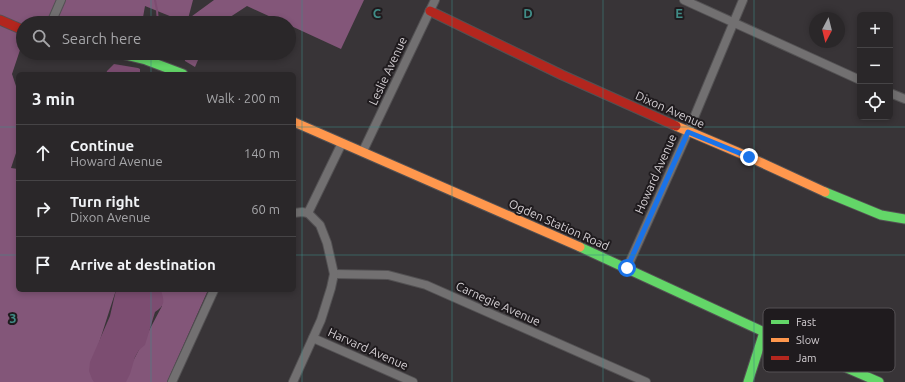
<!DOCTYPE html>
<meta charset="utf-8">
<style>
:root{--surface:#2a2729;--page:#322f31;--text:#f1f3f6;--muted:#a5a5a8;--line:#464446}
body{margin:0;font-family:Ubuntu,sans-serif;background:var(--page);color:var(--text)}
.controls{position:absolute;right:12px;top:12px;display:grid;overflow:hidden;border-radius:6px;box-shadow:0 2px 6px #0003}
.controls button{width:36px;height:36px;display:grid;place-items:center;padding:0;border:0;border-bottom:1px solid var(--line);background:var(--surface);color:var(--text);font:20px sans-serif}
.compass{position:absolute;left:809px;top:12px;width:36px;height:36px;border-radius:50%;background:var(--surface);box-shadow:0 2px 6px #0003;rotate:187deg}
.stop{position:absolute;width:12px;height:12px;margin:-9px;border:3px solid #1a73e8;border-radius:50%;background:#fff}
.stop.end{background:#1a73e8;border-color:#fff;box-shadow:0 1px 4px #0008}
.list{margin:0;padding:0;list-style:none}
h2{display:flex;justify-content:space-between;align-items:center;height:52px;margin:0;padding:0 16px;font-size:17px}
h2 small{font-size:13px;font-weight:400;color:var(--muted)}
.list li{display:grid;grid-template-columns:26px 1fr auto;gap:12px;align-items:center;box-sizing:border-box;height:56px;padding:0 16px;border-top:1px solid var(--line)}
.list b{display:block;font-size:15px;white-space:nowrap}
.list p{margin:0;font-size:13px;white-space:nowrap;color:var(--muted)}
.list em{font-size:13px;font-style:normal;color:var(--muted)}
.icon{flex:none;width:22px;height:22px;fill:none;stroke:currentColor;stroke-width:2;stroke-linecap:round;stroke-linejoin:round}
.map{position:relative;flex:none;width:905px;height:382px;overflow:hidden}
.search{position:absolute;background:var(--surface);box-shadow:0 2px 6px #0003;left:16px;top:16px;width:280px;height:44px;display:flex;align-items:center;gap:10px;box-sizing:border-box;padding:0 14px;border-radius:22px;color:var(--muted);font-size:15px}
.panel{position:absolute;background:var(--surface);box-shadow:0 2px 6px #0003;left:16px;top:72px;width:280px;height:220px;border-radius:6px}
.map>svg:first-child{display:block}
.forest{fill:#835679}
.water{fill:#7c4d71}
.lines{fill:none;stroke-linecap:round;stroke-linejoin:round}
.stream{stroke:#7c4d71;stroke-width:2}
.street-casing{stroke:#535153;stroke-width:10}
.fast-casing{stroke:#535153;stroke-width:11}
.slow-casing{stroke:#535153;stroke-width:11}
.jam-casing{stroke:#535153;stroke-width:11}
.street{stroke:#727071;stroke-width:8}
.fast{stroke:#63d668;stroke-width:9}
.slow{stroke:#ff974d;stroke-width:9}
.jam{stroke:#b3261e;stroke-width:9}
.route{stroke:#1a73e8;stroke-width:5}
.grid{fill:none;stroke:#408c87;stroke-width:1;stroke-opacity:0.55}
.labels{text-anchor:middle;stroke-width:4;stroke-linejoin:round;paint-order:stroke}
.street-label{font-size:12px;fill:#d4cfd3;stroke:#1f1b1e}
.key{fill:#1f1b1e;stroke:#555154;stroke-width:1}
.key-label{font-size:11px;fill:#d4cfd3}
.grid-label{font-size:13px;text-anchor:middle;font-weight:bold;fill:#408c87;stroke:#1f1b1e;stroke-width:4;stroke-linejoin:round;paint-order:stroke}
</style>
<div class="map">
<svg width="905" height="382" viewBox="0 0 905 382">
<rect width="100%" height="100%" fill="#383437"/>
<g class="forest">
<polygon points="0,0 193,0 188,19 214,0 364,0 341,49 289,25 289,23 284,23 247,6 221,23 182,23 182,21 145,6 142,23 23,23 23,41 12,74 18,92 18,147 11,168 18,169 18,290 116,290 90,371 109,382 0,382"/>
<polygon points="184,53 201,53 195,67 185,61"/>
<polygon points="160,290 208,290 167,382 122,382 162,306"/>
</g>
<g class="water">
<polygon points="114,64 138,68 140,69 140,74 106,74 107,71"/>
<path d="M 116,290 L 161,290 C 164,301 166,305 155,312 L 145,345 L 139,350 L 135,357 L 130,374 L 126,382 L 94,382 L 92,379 L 89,371 L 90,362 L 110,316 Z"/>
</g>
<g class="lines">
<polyline class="stream" points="155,0 157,10 158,23"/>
<g class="street-casing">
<g id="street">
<polyline points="684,0 860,80"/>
<polyline points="51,23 61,0"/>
<polyline points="890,93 905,99"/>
<polyline points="363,151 435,0"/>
<polyline points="294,213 302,212 308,213"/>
<polyline points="308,213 342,143"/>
<polyline points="627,268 688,132 743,0"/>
<polyline points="334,274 388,275 426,285 646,382"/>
<polyline points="313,338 413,382"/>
<polyline points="172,382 214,290"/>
<polyline points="293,382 321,320 331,288 334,274 327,243 320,225 308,213"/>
</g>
</g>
<g class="fast-casing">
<g id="fast">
<polyline points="117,53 146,60 183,74"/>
<polyline points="825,192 881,215 905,219"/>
<polyline points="580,247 764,332 879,382"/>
<polyline points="748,382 764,332"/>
</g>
</g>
<g class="slow-casing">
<g id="slow">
<polyline points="294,122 580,247"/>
<polyline points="676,126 749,157 825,192"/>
</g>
</g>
<g class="jam-casing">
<g id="jam">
<polyline points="430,11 562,75 676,126"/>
<polyline points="0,20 23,30"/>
</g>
</g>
<use href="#street" class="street"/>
<use href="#fast" class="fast"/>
<use href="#slow" class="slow"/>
<use href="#jam" class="jam"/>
</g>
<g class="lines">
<polyline class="route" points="627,268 688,132 749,157"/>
</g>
<path class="grid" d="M 151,0 L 151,23M 302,0 L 302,382M 452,0 L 452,382M 603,0 L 603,382M 754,0 L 754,382M 151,53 L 151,74M 0,127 L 18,127M 294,127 L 905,127M 0,255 L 18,255M 294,255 L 905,255M 151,290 L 151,382"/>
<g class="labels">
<g class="street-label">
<text transform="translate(388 71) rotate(-65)" y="4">Leslie Avenue</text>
<text transform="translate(670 110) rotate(24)" y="4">Dixon Avenue</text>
<text transform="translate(656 174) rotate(-66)" y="4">Howard Avenue</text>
<text transform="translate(559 225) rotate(24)" y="4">Ogden Station Road</text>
<text transform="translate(498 304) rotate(24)" y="4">Carnegie Avenue</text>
<text transform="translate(368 349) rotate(24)" y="4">Harvard Avenue</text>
</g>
</g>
<rect x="763" y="308" width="132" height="64" rx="6" class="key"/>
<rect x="771" y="320" width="18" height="4" fill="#63d668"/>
<rect x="771" y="338" width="18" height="4" fill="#ff974d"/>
<rect x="771" y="356" width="18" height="4" fill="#b3261e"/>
<g class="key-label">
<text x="796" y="326">Fast</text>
<text x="796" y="344">Slow</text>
<text x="796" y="362">Jam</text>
</g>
<g class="grid-label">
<text x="377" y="18">C</text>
<text x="528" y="18">D</text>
<text x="679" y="18">E</text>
<text x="13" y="323">3</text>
</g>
</svg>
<div class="controls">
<button>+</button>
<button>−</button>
<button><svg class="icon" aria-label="locate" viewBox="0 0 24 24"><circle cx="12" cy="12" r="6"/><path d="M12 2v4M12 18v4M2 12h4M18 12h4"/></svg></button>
</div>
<svg class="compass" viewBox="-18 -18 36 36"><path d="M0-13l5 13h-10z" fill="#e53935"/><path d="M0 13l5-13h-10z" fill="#a5a5a8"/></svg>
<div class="stop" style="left:627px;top:268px"></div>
<div class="stop end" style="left:749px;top:157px"></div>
<div class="search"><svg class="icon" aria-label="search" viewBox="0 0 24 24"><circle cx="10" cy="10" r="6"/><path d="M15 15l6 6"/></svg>Search here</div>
<section class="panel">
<h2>3 min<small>Walk · 200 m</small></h2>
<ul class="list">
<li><svg class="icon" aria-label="ahead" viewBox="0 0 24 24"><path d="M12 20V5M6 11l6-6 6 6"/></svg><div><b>Continue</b><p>Howard Avenue</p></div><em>140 m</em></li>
<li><svg class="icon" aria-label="right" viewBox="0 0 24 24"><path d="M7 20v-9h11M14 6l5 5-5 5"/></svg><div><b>Turn right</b><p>Dixon Avenue</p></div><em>60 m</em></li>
<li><svg class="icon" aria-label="arrive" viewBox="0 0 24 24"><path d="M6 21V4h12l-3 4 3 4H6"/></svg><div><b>Arrive at destination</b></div></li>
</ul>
</section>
</div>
